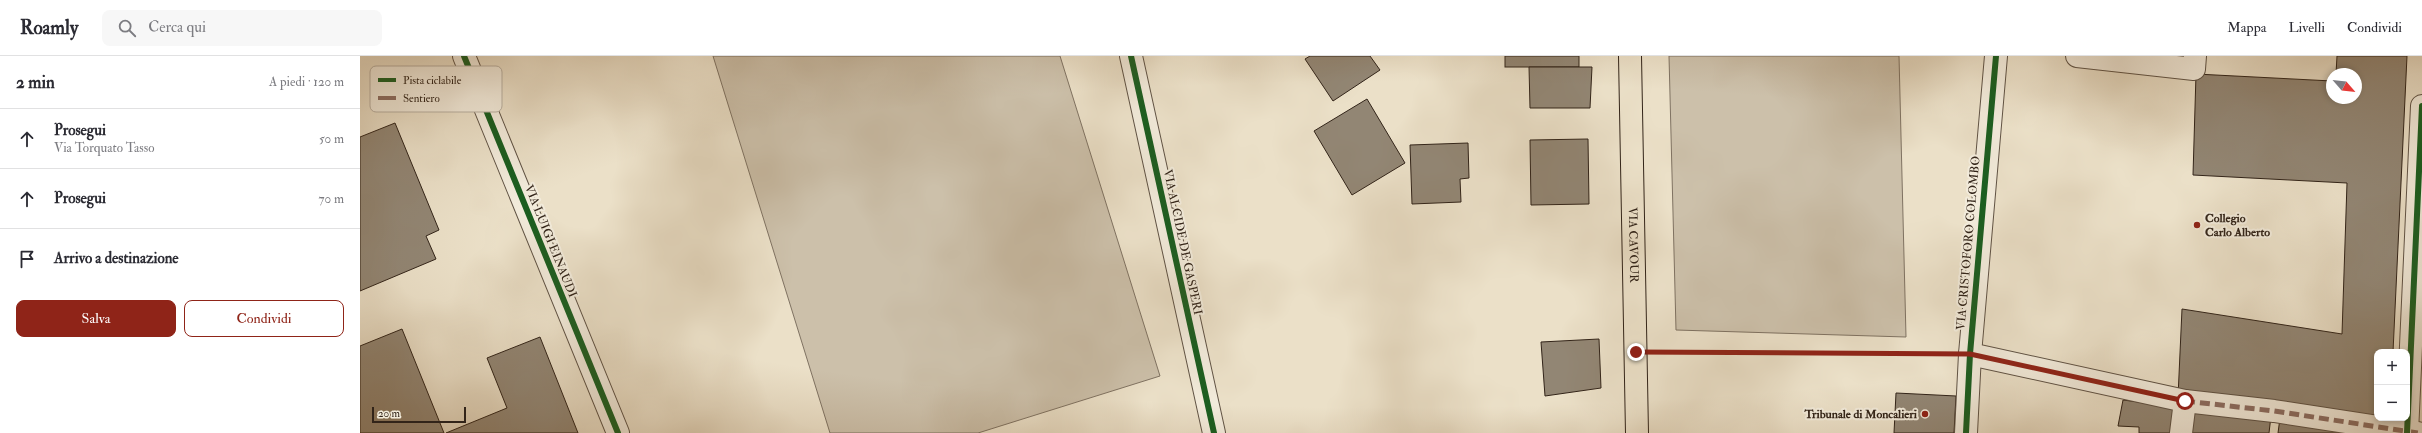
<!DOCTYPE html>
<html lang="it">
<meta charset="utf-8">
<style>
:root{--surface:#fff;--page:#f7f7f7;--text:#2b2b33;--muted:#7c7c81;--line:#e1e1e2;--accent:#8f2418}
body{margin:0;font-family:"IM FELL Double Pica",serif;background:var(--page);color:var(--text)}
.controls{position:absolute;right:12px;bottom:12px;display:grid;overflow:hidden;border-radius:8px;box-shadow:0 2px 6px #0003}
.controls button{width:36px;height:36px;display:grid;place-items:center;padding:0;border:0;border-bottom:1px solid var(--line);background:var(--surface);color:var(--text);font:20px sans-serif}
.compass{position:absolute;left:1966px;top:12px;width:36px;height:36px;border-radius:50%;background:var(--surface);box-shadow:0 2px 6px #0003;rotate:118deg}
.scale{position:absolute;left:12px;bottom:10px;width:94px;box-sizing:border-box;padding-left:4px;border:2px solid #322419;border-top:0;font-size:11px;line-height:14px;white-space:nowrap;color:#322419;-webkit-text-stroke:3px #f2ebdb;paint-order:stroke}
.stop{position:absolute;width:12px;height:12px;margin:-9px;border:3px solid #8f2418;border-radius:50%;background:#fff}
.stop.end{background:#8f2418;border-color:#fff;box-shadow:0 1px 4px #0008}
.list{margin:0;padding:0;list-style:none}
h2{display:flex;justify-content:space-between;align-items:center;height:52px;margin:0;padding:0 16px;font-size:17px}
h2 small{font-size:13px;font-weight:400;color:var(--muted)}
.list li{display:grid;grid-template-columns:26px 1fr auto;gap:12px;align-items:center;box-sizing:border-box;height:60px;padding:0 16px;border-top:1px solid var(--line)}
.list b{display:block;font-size:15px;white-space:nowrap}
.list p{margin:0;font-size:13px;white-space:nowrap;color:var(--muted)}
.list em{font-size:13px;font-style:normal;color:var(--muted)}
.actions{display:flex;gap:8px;padding:12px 16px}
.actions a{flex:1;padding:9px 0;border:1px solid var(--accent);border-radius:8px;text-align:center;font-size:14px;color:var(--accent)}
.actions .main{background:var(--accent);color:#fff}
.icon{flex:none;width:22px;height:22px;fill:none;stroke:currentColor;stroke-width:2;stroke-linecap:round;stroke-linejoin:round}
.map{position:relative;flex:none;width:2062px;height:377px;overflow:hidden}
header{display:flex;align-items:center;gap:24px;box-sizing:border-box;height:56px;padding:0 20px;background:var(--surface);border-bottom:1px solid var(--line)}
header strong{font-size:19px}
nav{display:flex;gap:22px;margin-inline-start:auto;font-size:14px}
.search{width:280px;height:36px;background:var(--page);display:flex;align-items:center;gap:10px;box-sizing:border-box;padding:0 14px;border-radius:8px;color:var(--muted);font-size:15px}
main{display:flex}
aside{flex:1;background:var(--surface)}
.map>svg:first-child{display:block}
.green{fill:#ccc0aa;stroke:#7f7262}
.building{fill:#928674;stroke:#322419}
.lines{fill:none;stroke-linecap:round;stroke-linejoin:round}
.minor-casing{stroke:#605345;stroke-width:24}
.major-casing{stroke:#322419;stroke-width:24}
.path{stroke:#322419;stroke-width:2.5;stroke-dasharray:3 2;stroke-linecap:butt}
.minor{stroke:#f2ebdb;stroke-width:22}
.major{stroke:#ebe0c8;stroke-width:22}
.quiet{stroke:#8d6e63;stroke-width:5;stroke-dasharray:10 5;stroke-linecap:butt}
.cycleway-casing{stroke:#f2ebdb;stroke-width:8}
.cycleway{stroke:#1b5e20;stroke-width:6}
.route{stroke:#8f2418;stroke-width:5}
.poi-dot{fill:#8f2418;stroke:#f2ebdb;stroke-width:1.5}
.labels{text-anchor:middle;stroke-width:4;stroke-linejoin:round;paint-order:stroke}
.poi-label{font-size:12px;font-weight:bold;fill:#322419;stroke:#f2ebdb;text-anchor:start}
.street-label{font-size:12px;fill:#322419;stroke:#f2ebdb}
.key{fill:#f2ebdb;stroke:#b8afa1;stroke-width:1}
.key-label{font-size:11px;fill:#322419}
</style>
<header>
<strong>Roamly</strong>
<div class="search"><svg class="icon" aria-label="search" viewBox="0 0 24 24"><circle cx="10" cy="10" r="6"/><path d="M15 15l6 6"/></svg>Cerca qui</div>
<nav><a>Mappa</a><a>Livelli</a><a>Condividi</a></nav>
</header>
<main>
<aside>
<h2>2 min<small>A piedi · 120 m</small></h2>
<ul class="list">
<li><svg class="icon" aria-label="ahead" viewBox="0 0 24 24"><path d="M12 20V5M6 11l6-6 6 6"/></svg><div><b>Prosegui</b><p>Via Torquato Tasso</p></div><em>50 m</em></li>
<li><svg class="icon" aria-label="ahead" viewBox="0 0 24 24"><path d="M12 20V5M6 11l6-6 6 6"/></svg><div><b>Prosegui</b></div><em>70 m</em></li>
<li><svg class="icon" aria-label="arrive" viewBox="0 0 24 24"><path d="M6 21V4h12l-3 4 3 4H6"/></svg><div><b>Arrivo a destinazione</b></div></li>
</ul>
<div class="actions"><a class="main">Salva</a><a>Condividi</a></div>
</aside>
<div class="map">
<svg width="2062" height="377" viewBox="0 0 2062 377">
<rect width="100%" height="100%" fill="#ebe0c8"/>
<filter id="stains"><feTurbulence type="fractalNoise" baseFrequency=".005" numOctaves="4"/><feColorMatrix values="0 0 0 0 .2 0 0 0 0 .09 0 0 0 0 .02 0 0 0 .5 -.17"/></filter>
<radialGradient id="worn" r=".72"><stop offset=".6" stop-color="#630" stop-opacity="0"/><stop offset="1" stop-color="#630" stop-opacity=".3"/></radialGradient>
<g class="green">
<polygon points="353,0 700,0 800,320 618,377 470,377"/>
<polygon points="1309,0 1539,0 1546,281 1316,274"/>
</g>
<g class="building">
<polygon points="950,0 1010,0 1020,14 973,45 945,3"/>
<rect x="1145" y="0" width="74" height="11"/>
<polygon points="1977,0 2047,0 2033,296 2017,296 2017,362 1818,341 1822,253 1982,278 1987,127 1833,119 1836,18 1972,25 1972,42 1996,42 1996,18 1976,18"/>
<polygon points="1169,11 1232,11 1230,52 1170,52"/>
<polygon points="1007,43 1045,107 992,139 954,75"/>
<polygon points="35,67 79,174 66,180 76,203 0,235 0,81"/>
<polygon points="1228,83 1229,148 1171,149 1170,84"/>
<polygon points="1108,87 1109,122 1100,123 1101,146 1052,148 1050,89"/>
<polygon points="42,273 84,377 0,377 0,290"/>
<polygon points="180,281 218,377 86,377 147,352 127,302"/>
<polygon points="1239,283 1241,332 1185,340 1181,286"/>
<polygon points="1536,337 1596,340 1594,377 1534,377"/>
<polygon points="1763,344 1818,351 1815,377 1779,377 1779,371 1758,370"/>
<polygon points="1831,350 1911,360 1909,377 1829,377"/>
<polygon points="1920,362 2011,377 1918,377"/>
</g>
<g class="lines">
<g class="minor-casing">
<g id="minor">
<polyline points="104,0 258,377"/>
<polyline points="771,0 854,377"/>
<polyline points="1717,0 1834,13 1835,0"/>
<polyline points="1610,298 1825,345 1821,377"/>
<polyline points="1825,345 1914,355 2058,377"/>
<polyline points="1606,377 1610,298 1636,0"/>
<polyline points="2047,377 2062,50"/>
</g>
</g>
<g class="major-casing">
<g id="major">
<path id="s1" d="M 1270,0 L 1277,377"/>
</g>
</g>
<polyline class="path" points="1302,296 1583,298"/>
<use href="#minor" class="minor"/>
<use href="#major" class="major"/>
<polyline class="quiet" points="1825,345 1914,355 2058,377"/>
<g class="cycleway-casing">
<g id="cycleway">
<polyline points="104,0 258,377"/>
<polyline points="771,0 854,377"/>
<polyline points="1606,377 1610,298 1636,0"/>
<polyline points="2047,377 2062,50"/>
</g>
</g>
<use href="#cycleway" class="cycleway"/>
</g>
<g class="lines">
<polyline class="route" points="1276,296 1610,298 1825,345"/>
</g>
<g class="poi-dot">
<circle cx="1837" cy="169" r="4"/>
<circle cx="1565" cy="358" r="4"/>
</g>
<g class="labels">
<g class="poi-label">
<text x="1845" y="166">Collegio<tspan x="1845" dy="14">Carlo Alberto</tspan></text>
<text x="1557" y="362" text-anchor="end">Tribunale di Moncalieri</text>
</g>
<g class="street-label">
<text transform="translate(191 185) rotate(68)" y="4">VIA LUIGI EINAUDI</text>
<text transform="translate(823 186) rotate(78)" y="4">VIA ALCIDE DE GASPERI</text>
<text transform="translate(1608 187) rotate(-85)" y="4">VIA CRISTOFORO COLOMBO</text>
<text dy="4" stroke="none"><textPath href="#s1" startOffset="189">VIA CAVOUR</textPath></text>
</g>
</g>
<rect x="10" y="10" width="132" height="46" rx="6" class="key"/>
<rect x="18" y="22" width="18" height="4" fill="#1b5e20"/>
<rect x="18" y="40" width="18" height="4" fill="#8d6e63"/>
<g class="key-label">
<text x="43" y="28">Pista ciclabile</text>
<text x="43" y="46">Sentiero</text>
</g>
<rect width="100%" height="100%" filter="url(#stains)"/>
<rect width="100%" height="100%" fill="url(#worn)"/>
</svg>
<div class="controls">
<button>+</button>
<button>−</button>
</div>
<svg class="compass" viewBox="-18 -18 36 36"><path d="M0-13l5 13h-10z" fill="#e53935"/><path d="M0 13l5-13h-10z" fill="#7c7c81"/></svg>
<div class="scale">20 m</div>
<div class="stop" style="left:1825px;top:345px"></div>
<div class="stop end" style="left:1276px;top:296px"></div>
</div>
</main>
